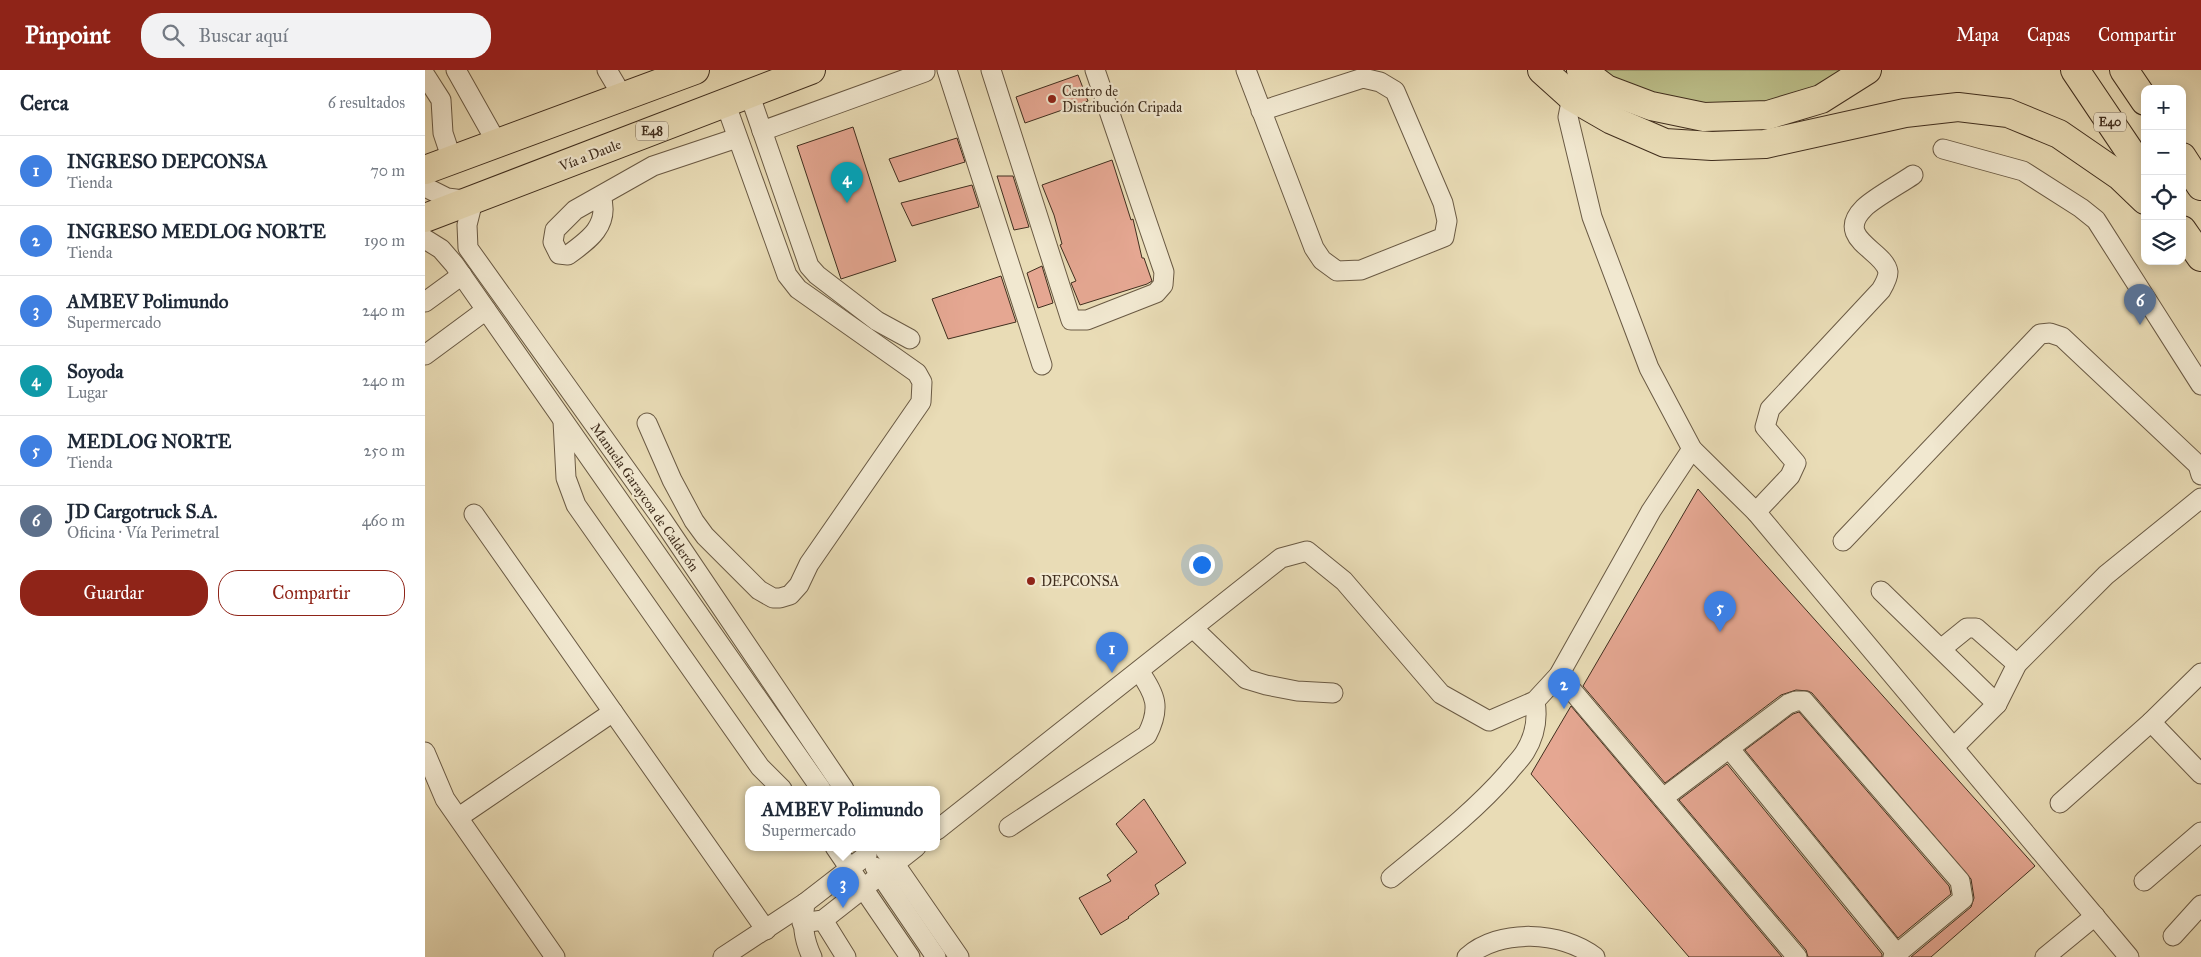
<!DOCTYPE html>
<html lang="es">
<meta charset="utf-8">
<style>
:root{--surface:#fff;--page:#f2f2f3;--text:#1f2937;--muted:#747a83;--line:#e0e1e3;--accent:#8f2418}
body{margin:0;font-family:"IM FELL Great Primer",serif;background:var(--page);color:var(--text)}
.controls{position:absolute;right:15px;top:15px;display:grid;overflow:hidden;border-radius:10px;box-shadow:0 2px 12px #0003}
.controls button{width:45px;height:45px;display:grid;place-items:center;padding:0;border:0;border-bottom:1px solid var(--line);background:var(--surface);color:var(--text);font:25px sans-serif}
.you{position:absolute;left:776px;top:494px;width:18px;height:18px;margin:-12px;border:4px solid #fff;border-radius:50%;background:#1a73e8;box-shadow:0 0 0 8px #1a73e833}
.badge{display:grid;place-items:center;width:32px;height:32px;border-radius:50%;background:var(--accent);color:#fff;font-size:16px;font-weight:700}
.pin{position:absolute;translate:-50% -41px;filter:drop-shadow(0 1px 2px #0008)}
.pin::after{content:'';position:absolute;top:26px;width:18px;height:15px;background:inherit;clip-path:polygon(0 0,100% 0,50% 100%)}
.popup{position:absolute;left:320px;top:716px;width:195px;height:65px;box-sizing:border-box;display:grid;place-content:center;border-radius:10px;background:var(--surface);filter:drop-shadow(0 1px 4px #0005);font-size:16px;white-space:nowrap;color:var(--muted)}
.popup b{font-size:19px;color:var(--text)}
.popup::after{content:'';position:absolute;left:50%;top:100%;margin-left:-10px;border:10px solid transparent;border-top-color:var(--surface)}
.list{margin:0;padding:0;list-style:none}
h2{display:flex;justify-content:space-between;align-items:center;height:65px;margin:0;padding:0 20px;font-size:21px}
h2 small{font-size:16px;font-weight:400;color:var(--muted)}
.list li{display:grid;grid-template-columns:32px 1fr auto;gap:15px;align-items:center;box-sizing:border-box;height:70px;padding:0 20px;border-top:1px solid var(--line)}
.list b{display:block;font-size:19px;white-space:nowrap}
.list p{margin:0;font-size:16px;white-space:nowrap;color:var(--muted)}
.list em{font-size:16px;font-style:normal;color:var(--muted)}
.actions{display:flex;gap:10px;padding:15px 20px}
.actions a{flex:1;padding:11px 0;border:1px solid var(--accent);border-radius:20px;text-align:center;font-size:18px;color:var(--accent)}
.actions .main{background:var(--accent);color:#fff}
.icon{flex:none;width:28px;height:28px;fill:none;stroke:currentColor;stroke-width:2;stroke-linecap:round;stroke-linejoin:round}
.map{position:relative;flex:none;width:1776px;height:887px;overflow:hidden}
header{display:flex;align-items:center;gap:30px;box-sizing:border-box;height:70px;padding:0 25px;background:var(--accent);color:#fff}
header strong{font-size:24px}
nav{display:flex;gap:28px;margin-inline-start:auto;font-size:18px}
.search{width:350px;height:45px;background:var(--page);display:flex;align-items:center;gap:12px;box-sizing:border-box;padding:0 18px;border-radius:20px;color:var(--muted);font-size:19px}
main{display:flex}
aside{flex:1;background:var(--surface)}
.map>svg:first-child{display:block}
.green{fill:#bcbf8a;stroke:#7e7654}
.building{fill:#e5a792;stroke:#402e1e}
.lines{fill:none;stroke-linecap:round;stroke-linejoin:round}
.minor-casing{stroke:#6a5a44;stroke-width:21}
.highway-casing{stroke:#402e1e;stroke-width:30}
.minor{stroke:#f1e8d0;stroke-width:19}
.highway{stroke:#e9dcb6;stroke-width:28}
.poi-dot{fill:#8f2418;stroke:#f1e8d0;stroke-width:2}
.labels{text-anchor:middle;stroke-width:4.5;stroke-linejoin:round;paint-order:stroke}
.shield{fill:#f1e8d0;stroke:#756653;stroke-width:1}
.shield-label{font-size:12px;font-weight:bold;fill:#402e1e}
.poi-label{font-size:14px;fill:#402e1e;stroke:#f1e8d0;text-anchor:start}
.street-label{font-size:14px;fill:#402e1e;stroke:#f1e8d0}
</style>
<header>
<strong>Pinpoint</strong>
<div class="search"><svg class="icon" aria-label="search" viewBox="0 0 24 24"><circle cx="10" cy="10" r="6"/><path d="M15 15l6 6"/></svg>Buscar aquí</div>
<nav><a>Mapa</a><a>Capas</a><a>Compartir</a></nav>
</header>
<main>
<aside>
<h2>Cerca<small>6 resultados</small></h2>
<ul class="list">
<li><span class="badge" style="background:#3f7fe0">1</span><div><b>INGRESO DEPCONSA</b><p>Tienda</p></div><em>70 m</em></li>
<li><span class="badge" style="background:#3f7fe0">2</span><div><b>INGRESO MEDLOG NORTE</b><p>Tienda</p></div><em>190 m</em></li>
<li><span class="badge" style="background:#3f7fe0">3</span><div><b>AMBEV Polimundo</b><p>Supermercado</p></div><em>240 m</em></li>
<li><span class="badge" style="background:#0f9aa8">4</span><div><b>Soyoda</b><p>Lugar</p></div><em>240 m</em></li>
<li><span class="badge" style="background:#3f7fe0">5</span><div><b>MEDLOG NORTE</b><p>Tienda</p></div><em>250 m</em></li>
<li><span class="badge" style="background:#5c6f8a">6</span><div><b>JD Cargotruck S.A.</b><p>Oficina · Vía Perimetral</p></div><em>460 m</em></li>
</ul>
<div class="actions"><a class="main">Guardar</a><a>Compartir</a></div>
</aside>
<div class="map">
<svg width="1776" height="887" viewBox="0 0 1776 887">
<rect width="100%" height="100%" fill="#e9dcb6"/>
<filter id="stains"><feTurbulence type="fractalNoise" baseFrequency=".004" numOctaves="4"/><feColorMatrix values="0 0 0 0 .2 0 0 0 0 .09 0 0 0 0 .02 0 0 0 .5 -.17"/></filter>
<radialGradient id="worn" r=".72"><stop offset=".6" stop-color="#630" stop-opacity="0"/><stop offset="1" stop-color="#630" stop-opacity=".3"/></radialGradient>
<polygon class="green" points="1172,0 1425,0 1410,12 1322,39 1241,31"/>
<g class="building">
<polygon points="653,5 663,31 600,53 591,27"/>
<polygon points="428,57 471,191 416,209 372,76"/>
<polygon points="532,68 540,92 474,112 464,89"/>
<polygon points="687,90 706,150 708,149 717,188 719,188 727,211 722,214 655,235 646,213 651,211 635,175 637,174 629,145 617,115"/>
<polygon points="572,106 588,106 604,157 589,160"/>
<polygon points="547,115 554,137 487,156 476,133"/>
<polygon points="617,196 628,233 613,238 602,203"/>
<polygon points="576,206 591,252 523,269 507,229"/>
<polygon points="1273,419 1610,796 1506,887 1486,887 1546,837 1549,828 1546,809 1387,623 1383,621 1371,620 1356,625 1240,713 1158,616"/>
<polygon points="1146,636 1357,887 1264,887 1106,704"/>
<polygon points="1374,642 1524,816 1526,824 1473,868 1320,680 1368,644"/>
<polygon points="1302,694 1457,884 1457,887 1383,887 1381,880 1254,730"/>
<polygon points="719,729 761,793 730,815 734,824 703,847 704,848 676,865 654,828 686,811 682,805 712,782 691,754"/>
</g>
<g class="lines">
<g class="minor-casing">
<g id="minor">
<polyline points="31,0 72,73"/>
<polyline points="182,0 198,27"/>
<polyline points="522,0 617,295"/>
<polyline points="566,0 646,250 662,250 731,223 738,215 739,202 670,0"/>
<polyline points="821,0 889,178 897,190 912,201 936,200 1019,167 1022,151 1018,133 970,21 955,12 938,8 836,41"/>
<polyline points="0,5 16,30 18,63 27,90"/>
<polyline points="324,23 384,196 392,205 452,251 485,269"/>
<polyline points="1147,27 1143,47 1167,147 1224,298 1267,379 1331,442 1704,887"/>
<polyline points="337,61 500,2"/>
<polyline points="1518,79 1598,101 1656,138 1671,150 1776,315"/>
<polyline points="0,117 22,128 48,131 42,155 43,178 236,448 419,719"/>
<path d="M 176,126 C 185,155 164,170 143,185 L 134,184 L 128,172 L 130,160 L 150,140 L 228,96 L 312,68"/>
<polyline points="0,169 16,179 29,194 396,719"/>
<polyline points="0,232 37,205"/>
<polyline points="0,285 61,240"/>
<polyline points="138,351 141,408 151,435 335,697 357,719"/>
<polyline points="222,353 247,410 269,451 280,466 334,520 348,528 355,528 365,525 374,515 384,494 496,332 497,312 492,303 373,219 362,205 300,32"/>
<path d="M 1331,442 L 1365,406 L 1371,393 L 1340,357 L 1345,339 L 1456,220 C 1459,215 1463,207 1463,202 C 1460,180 1408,169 1439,138 C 1449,128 1475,114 1488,105"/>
<polyline points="49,444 341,860"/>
<polyline points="1418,471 1615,264 1625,263 1637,267 1773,395 1776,405"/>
<polyline points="1456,521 1572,634"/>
<polyline points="768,558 821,609 841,615 872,621 908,623"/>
<polyline points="1516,579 1542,558 1551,558 1592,594"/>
<polyline points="1134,605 1372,887"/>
<polyline points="1726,652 1776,704"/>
<polyline points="1529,677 1572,634 1592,594 1681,505 1776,428"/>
<polyline points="1304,678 1472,884"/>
<polyline points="0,682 20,729 130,887"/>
<polyline points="1238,728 1363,634 1371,631 1379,631 1535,811 1538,829 1468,887"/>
<polyline points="1635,733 1726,652 1776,603"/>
<polyline points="34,747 188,642"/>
<path d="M 584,757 L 722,665 C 736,638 731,625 714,601"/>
<polyline points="512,760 856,488 882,481 919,511 1016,624 1064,651 1110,631 1134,605 1226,441 1267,379"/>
<polyline points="410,777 485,887"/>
<polyline points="458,777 534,887"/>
<polyline points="450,797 511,887"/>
<path d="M 966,808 C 1006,775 1049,742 1083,703 C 1088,696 1095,690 1100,682 C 1110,666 1113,649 1110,631"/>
<polyline points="1719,811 1776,762"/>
<polyline points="398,850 421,887"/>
<polyline points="377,853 398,850 491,777"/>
<polyline points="1748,866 1776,835"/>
<polyline points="298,887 380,833"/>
<path d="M 387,887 C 378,868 377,853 380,833 L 442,785"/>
<path d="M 1042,887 C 1074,858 1137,861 1170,887"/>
<polyline points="1620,887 1670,846"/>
</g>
</g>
<g class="highway-casing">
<g id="highway">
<polyline points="1117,0 1147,27 1187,50 1240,73 1287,76 1340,74 1480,43 1533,37 1583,43 1634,64 1695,106 1720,130"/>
<polyline points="1156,0 1181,19 1226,36 1279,47 1343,45 1396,29 1442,0"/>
<polyline points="1650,0 1720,104"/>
<polyline points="1699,0 1720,31"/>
<polyline points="1757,87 1776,116"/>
<polyline points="0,100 270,0"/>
<polyline points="0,148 386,0"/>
<polyline points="1757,160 1776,187"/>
</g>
</g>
<use href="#minor" class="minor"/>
<use href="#highway" class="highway"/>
</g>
<g class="poi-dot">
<circle cx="627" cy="29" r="5"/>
<circle cx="606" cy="511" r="5"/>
</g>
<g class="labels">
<g class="shield">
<rect x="1669" y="42.5" width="32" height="19" rx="4"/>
<rect x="211" y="51.5" width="32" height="19" rx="4"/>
</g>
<g class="shield-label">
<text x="1685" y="56">E40</text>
<text x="227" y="65">E48</text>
</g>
<g class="poi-label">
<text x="637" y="26">Centro de<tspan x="637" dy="16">Distribución Cripada</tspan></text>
<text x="616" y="516">DEPCONSA</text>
</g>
<g class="street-label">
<text transform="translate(165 85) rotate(-21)" y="5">Vía a Daule</text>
<text transform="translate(220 427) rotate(55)" y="5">Manuela Garaycoa de Calderón</text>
</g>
</g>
<rect width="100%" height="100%" filter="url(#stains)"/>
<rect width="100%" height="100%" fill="url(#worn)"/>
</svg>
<div class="controls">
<button>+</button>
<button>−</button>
<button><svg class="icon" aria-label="locate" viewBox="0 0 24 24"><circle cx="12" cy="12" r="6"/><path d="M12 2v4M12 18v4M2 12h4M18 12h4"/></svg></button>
<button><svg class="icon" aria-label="layers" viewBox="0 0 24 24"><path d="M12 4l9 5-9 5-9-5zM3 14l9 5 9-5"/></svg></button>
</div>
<div class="you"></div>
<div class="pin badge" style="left:687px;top:603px;background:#3f7fe0">1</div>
<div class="pin badge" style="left:1139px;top:639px;background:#3f7fe0">2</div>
<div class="pin badge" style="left:418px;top:838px;background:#3f7fe0">3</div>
<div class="popup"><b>AMBEV Polimundo</b>Supermercado</div>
<div class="pin badge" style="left:422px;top:133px;background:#0f9aa8">4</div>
<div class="pin badge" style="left:1295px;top:562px;background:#3f7fe0">5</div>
<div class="pin badge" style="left:1715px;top:255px;background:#5c6f8a">6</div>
</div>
</main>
